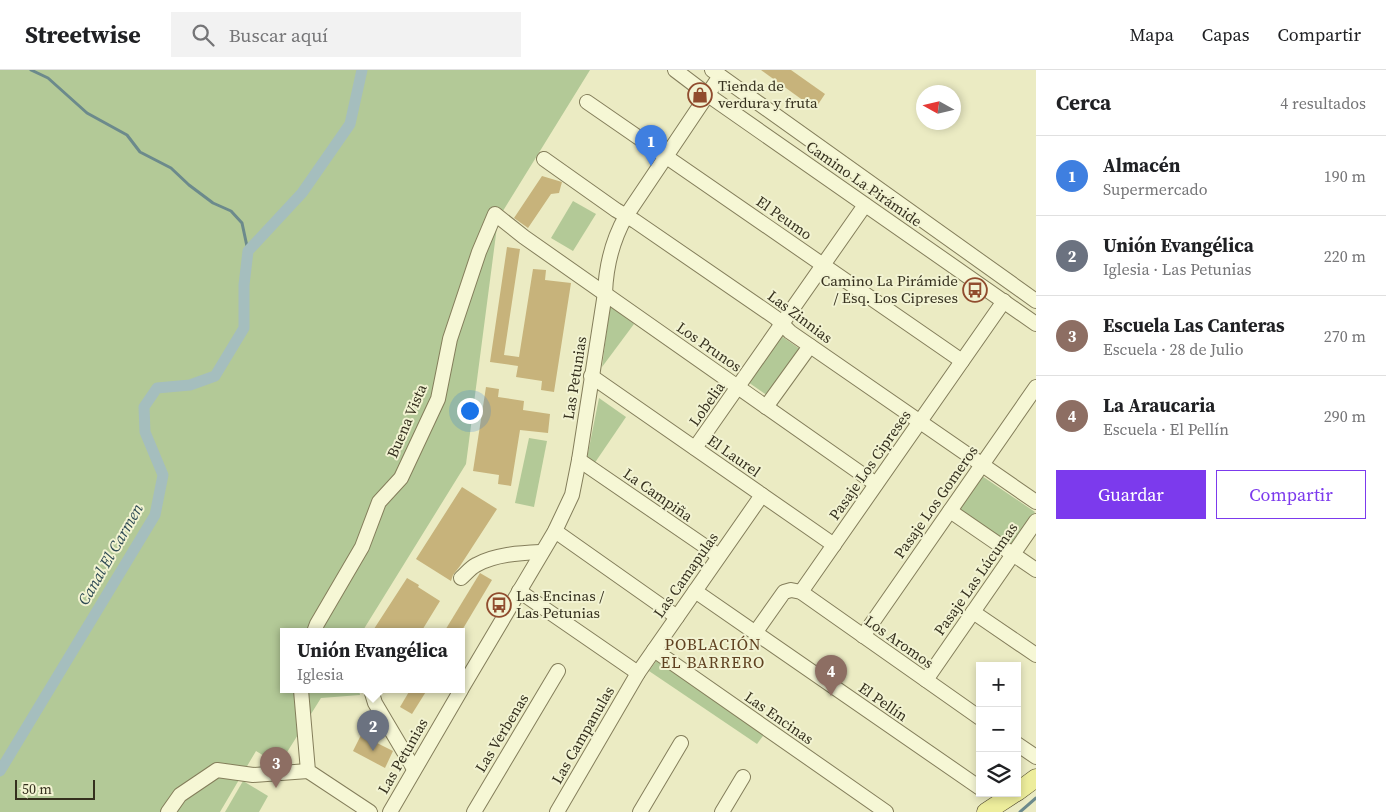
<!DOCTYPE html>
<html lang="es">
<meta charset="utf-8">
<style>
:root{--surface:#fff;--page:#f2f2f2;--text:#202124;--muted:#757577;--line:#e0e0e0;--accent:#7c3aed}
body{margin:0;font-family:"Source Serif 4",serif;background:var(--page);color:var(--text)}
.controls{position:absolute;right:15px;bottom:15px;display:grid;overflow:hidden;border-radius:0px;box-shadow:0 2px 8px #0003}
.controls button{width:45px;height:45px;display:grid;place-items:center;padding:0;border:0;border-bottom:1px solid var(--line);background:var(--surface);color:var(--text);font:25px sans-serif}
.compass{position:absolute;left:916px;top:15px;width:45px;height:45px;border-radius:50%;background:var(--surface);box-shadow:0 2px 8px #0003;rotate:278deg}
.scale{position:absolute;left:15px;bottom:12px;width:80px;box-sizing:border-box;padding-left:5px;border:2px solid #35301e;border-top:0;font-size:14px;line-height:18px;white-space:nowrap;color:#35301e;-webkit-text-stroke:4px #f2f3d2;paint-order:stroke}
.you{position:absolute;left:469px;top:340px;width:18px;height:18px;margin:-12px;border:4px solid #fff;border-radius:50%;background:#1a73e8;box-shadow:0 0 0 8px #1a73e833}
.badge{display:grid;place-items:center;width:32px;height:32px;border-radius:50%;background:var(--accent);color:#fff;font-size:16px;font-weight:700}
.pin{position:absolute;translate:-50% -41px;filter:drop-shadow(0 1px 2px #0008)}
.pin::after{content:'';position:absolute;top:26px;width:18px;height:15px;background:inherit;clip-path:polygon(0 0,100% 0,50% 100%)}
.popup{position:absolute;left:280px;top:558px;width:185px;height:65px;box-sizing:border-box;display:grid;place-content:center;border-radius:0px;background:var(--surface);filter:drop-shadow(0 1px 4px #0005);font-size:16px;white-space:nowrap;color:var(--muted)}
.popup b{font-size:19px;color:var(--text)}
.popup::after{content:'';position:absolute;left:50%;top:100%;margin-left:-10px;border:10px solid transparent;border-top-color:var(--surface)}
.list{margin:0;padding:0;list-style:none}
h2{display:flex;justify-content:space-between;align-items:center;height:65px;margin:0;padding:0 20px;font-size:21px}
h2 small{font-size:16px;font-weight:400;color:var(--muted)}
.list li{display:grid;grid-template-columns:32px 1fr auto;gap:15px;align-items:center;box-sizing:border-box;height:80px;padding:0 20px;border-top:1px solid var(--line)}
.list b{display:block;font-size:19px;white-space:nowrap}
.list p{margin:0;font-size:16px;white-space:nowrap;color:var(--muted)}
.list em{font-size:16px;font-style:normal;color:var(--muted)}
.actions{display:flex;gap:10px;padding:15px 20px}
.actions a{flex:1;padding:11px 0;border:1px solid var(--accent);border-radius:0px;text-align:center;font-size:18px;color:var(--accent)}
.actions .main{background:var(--accent);color:#fff}
.icon{flex:none;width:28px;height:28px;fill:none;stroke:currentColor;stroke-width:2;stroke-linecap:round;stroke-linejoin:round}
.map{position:relative;flex:none;width:1036px;height:742px;overflow:hidden}
header{display:flex;align-items:center;gap:30px;box-sizing:border-box;height:70px;padding:0 25px;background:var(--surface);border-bottom:1px solid var(--line)}
header strong{font-size:24px}
nav{display:flex;gap:28px;margin-inline-start:auto;font-size:18px}
.search{width:350px;height:45px;background:var(--page);display:flex;align-items:center;gap:12px;box-sizing:border-box;padding:0 18px;border-radius:0px;color:var(--muted);font-size:19px}
main{display:flex}
aside{flex:1;background:var(--surface)}
.map>svg:first-child{display:block}
.green{fill:#b3c997}
.lines{fill:none;stroke-linecap:round;stroke-linejoin:round}
.stream{stroke:#6c8a8c;stroke-width:3}
.canal{stroke:#a5bebe;stroke-width:11}
.building{fill:#c7b37b}
.minor-casing{stroke:#847e5b;stroke-width:16}
.major-casing{stroke:#524a2f;stroke-width:19}
.minor{stroke:#f6f7d5;stroke-width:14}
.major{stroke:#eded9c;stroke-width:18}
.labels{text-anchor:middle;stroke-width:4;stroke-linejoin:round;paint-order:stroke}
.poi-label{font-size:15px;fill:#35301e;stroke:#f2f3d2;text-anchor:start}
.street-label{font-size:15px;fill:#35301e;stroke:#f2f3d2}
.water-label{font-size:16px;font-style:italic;fill:#2e4a54;stroke:#f2f3d2}
.neighbourhood-label{font-size:16px;letter-spacing:1px;fill:#5f4120;stroke:#f2f3d2}
</style>
<header>
<strong>Streetwise</strong>
<div class="search"><svg class="icon" aria-label="search" viewBox="0 0 24 24"><circle cx="10" cy="10" r="6"/><path d="M15 15l6 6"/></svg>Buscar aquí</div>
<nav><a>Mapa</a><a>Capas</a><a>Compartir</a></nav>
</header>
<main>
<div class="map">
<svg width="1036" height="742" viewBox="0 0 1036 742">
<rect width="100%" height="100%" fill="#ebebc3"/>
<g class="green">
<polygon points="0,0 590,0 498,149 466,394 362,562 284,562 284,620 359,620 360,625 321,628 279,695 256,681 220,742 0,742"/>
<polygon points="573,131 596,144 573,181 551,168"/>
<polygon points="610,236 634,254 602,297"/>
<polygon points="780,265 800,279 768,326 748,312"/>
<polygon points="599,328 626,347 594,394 587,388"/>
<polygon points="529,368 547,371 534,437 515,433"/>
<polygon points="982,406 1035,442 1010,478 957,442"/>
<polygon points="657,590 765,663 757,674 649,601"/>
<polygon points="243,711 268,726 259,742 225,742"/>
</g>
<g class="lines">
<g class="stream">
<polyline points="31,0 48,8 87,43 127,65 140,82 171,98 189,115 213,133 231,141 242,153 248,181"/>
<polyline points="1020,742 1036,728"/>
</g>
<polyline class="canal" points="0,701 155,445 163,405 145,362 144,337 157,318 190,315 215,306 244,258 244,215 248,181 302,123 350,54 362,0"/>
</g>
<g class="building">
<polygon points="761,0 791,0 825,24 815,39"/>
<polygon points="542,106 562,112 559,123 551,124 528,158 514,148"/>
<polygon points="507,177 520,179 504,285 519,287 533,199 546,200 545,210 571,213 554,322 541,320 542,311 516,307 518,296 490,292"/>
<polygon points="486,317 499,319 498,327 524,331 523,340 550,344 548,363 520,360 511,416 498,414 499,405 473,401"/>
<polygon points="462,417 497,439 460,496 453,505 451,511 416,489"/>
<polygon points="480,503 492,510 461,562 444,562"/>
<polygon points="407,508 419,515 418,517 440,531 421,562 372,562"/>
<polygon points="410,620 427,620 412,644 400,637"/>
<polygon points="361,665 393,681 385,698 353,681"/>
</g>
<g class="lines">
<g class="minor-casing">
<g id="minor">
<polyline points="675,0 708,25 1036,254"/>
<polyline points="712,0 1036,231"/>
<polyline points="587,32 962,291"/>
<polyline points="544,89 616,140 635,151 776,248 790,262 1036,432"/>
<polyline points="591,306 834,475"/>
<polyline points="766,337 810,276"/>
<polyline points="695,378 865,135"/>
<polyline points="579,390 719,486"/>
<polyline points="950,441 1036,500"/>
<polyline points="555,461 677,547"/>
<path d="M 461,508 C 466,504 470,498 476,495 C 495,484 521,483 542,482"/>
<polyline points="519,521 638,603"/>
<polyline points="695,521 980,718"/>
<polyline points="801,522 1004,231"/>
<polyline points="973,542 1036,585"/>
<polyline points="314,562 317,554 362,477 379,432 401,408 438,329 450,269 479,182 495,144 524,167 876,414"/>
<polyline points="755,563 784,522 791,520 801,522 980,648"/>
<polyline points="863,566 1036,317"/>
<polyline points="654,580 886,742"/>
<polyline points="926,610 1036,451"/>
<path d="M 462,618 L 555,461 L 572,425 L 579,390 L 605,223 C 606,197 613,169 626,146 L 720,6"/>
<polyline points="301,620 308,701 370,742"/>
<polyline points="371,620 375,633 414,699"/>
<polyline points="1017,674 1036,687"/>
<polyline points="168,742 180,725 217,700 253,705 308,701"/>
<polyline points="390,742 461,620"/>
<polyline points="474,742 558,601"/>
<polyline points="557,742 638,603 762,425"/>
<polyline points="640,742 681,673"/>
<polyline points="722,742 743,707"/>
</g>
</g>
<g class="major-casing">
<g id="major">
<polyline points="1017,722 1036,708"/>
<polyline points="986,742 1015,723"/>
</g>
</g>
<use href="#minor" class="minor"/>
<use href="#major" class="major"/>
</g>
<defs>
<g id="shop-ring" transform="scale(1.25)"><circle r="9.5" fill="#f2f3d2" stroke="#904c2e" stroke-width="1.5"/><path d="M-5-2.5h2.3a2.7 3.5 0 0 1 5.4 0H5L5.5 6h-11ZM-1.5-2.5h3a1.5 2.3 0 0 0-3 0Z" fill="#904c2e"/></g>
<g id="bus-ring" transform="scale(1.25)"><circle r="9.5" fill="#f2f3d2" stroke="#904c2e" stroke-width="1.5"/><path d="M-5-6H5V4H4V6H2V4H-2V6H-4V4H-5ZM-3.5-4V0h7V-4ZM-3.5 1.2v1.5H-2V1.2ZM2 1.2v1.5H3.5V1.2Z" fill="#904c2e"/></g>
</defs>
<g fill-rule="evenodd">
<use href="#shop-ring" x="700" y="25"/>
<use href="#bus-ring" x="975" y="220"/>
<use href="#bus-ring" x="499" y="535"/>
</g>
<g class="labels">
<g class="poi-label">
<text x="718" y="21">Tienda de<tspan x="718" dy="17">verdura y fruta</tspan></text>
<text x="958" y="216" text-anchor="end">Camino La Pirámide<tspan x="958" dy="17">/ Esq. Los Cipreses</tspan></text>
<text x="516" y="531">Las Encinas /<tspan x="516" dy="17">Las Petunias</tspan></text>
</g>
<g class="street-label">
<text transform="translate(864 114) rotate(35)" y="5">Camino La Pirámide</text>
<text transform="translate(784 148) rotate(35)" y="5">El Peumo</text>
<text transform="translate(800 247) rotate(37)" y="5">Las Zinnias</text>
<text transform="translate(709 277) rotate(35)" y="5">Los Prunos</text>
<text transform="translate(575 308) rotate(-81)" y="5">Las Petunias</text>
<text transform="translate(707 334) rotate(-55)" y="5">Lobelia</text>
<text transform="translate(407 351) rotate(-67)" y="5">Buena Vista</text>
<text transform="translate(734 386) rotate(35)" y="5">El Laurel</text>
<text transform="translate(870 395) rotate(-55)" y="5">Pasaje Los Cipreses</text>
<text transform="translate(658 425) rotate(35)" y="5">La Campiña</text>
<text transform="translate(936 432) rotate(-55)" y="5">Pasaje Los Gomeros</text>
<text transform="translate(686 505) rotate(-55)" y="5">Las Camapulas</text>
<text transform="translate(976 509) rotate(-55)" y="5">Pasaje Las Lúcumas</text>
<text transform="translate(899 572) rotate(35)" y="5">Los Aromos</text>
<text transform="translate(883 632) rotate(35)" y="5">El Pellín</text>
<text transform="translate(779 648) rotate(35)" y="5">Las Encinas</text>
<text transform="translate(502 663) rotate(-59)" y="5">Las Verbenas</text>
<text transform="translate(583 665) rotate(-60)" y="5">Las Campanulas</text>
<text transform="translate(403 686) rotate(-60)" y="5">Las Petunias</text>
</g>
<g class="water-label">
<text transform="translate(110 484) rotate(-60)" y="6">Canal El Carmen</text>
</g>
<g class="neighbourhood-label">
<text x="713" y="580">POBLACIÓN<tspan x="713" dy="18">EL BARRERO</tspan></text>
</g>
</g>
</svg>
<div class="controls">
<button>+</button>
<button>−</button>
<button><svg class="icon" aria-label="layers" viewBox="0 0 24 24"><path d="M12 4l9 5-9 5-9-5zM3 14l9 5 9-5"/></svg></button>
</div>
<svg class="compass" viewBox="-18 -18 36 36"><path d="M0-13l5 13h-10z" fill="#e53935"/><path d="M0 13l5-13h-10z" fill="#757577"/></svg>
<div class="scale">50 m</div>
<div class="you"></div>
<div class="pin badge" style="left:651px;top:96px;background:#3f7fe0">1</div>
<div class="pin badge" style="left:373px;top:681px;background:#6b7280">2</div>
<div class="popup"><b>Unión Evangélica</b>Iglesia</div>
<div class="pin badge" style="left:276px;top:718px;background:#8d6e63">3</div>
<div class="pin badge" style="left:831px;top:626px;background:#8d6e63">4</div>
</div>
<aside>
<h2>Cerca<small>4 resultados</small></h2>
<ul class="list">
<li><span class="badge" style="background:#3f7fe0">1</span><div><b>Almacén</b><p>Supermercado</p></div><em>190 m</em></li>
<li><span class="badge" style="background:#6b7280">2</span><div><b>Unión Evangélica</b><p>Iglesia · Las Petunias</p></div><em>220 m</em></li>
<li><span class="badge" style="background:#8d6e63">3</span><div><b>Escuela Las Canteras</b><p>Escuela · 28 de Julio</p></div><em>270 m</em></li>
<li><span class="badge" style="background:#8d6e63">4</span><div><b>La Araucaria</b><p>Escuela · El Pellín</p></div><em>290 m</em></li>
</ul>
<div class="actions"><a class="main">Guardar</a><a>Compartir</a></div>
</aside>
</main>
